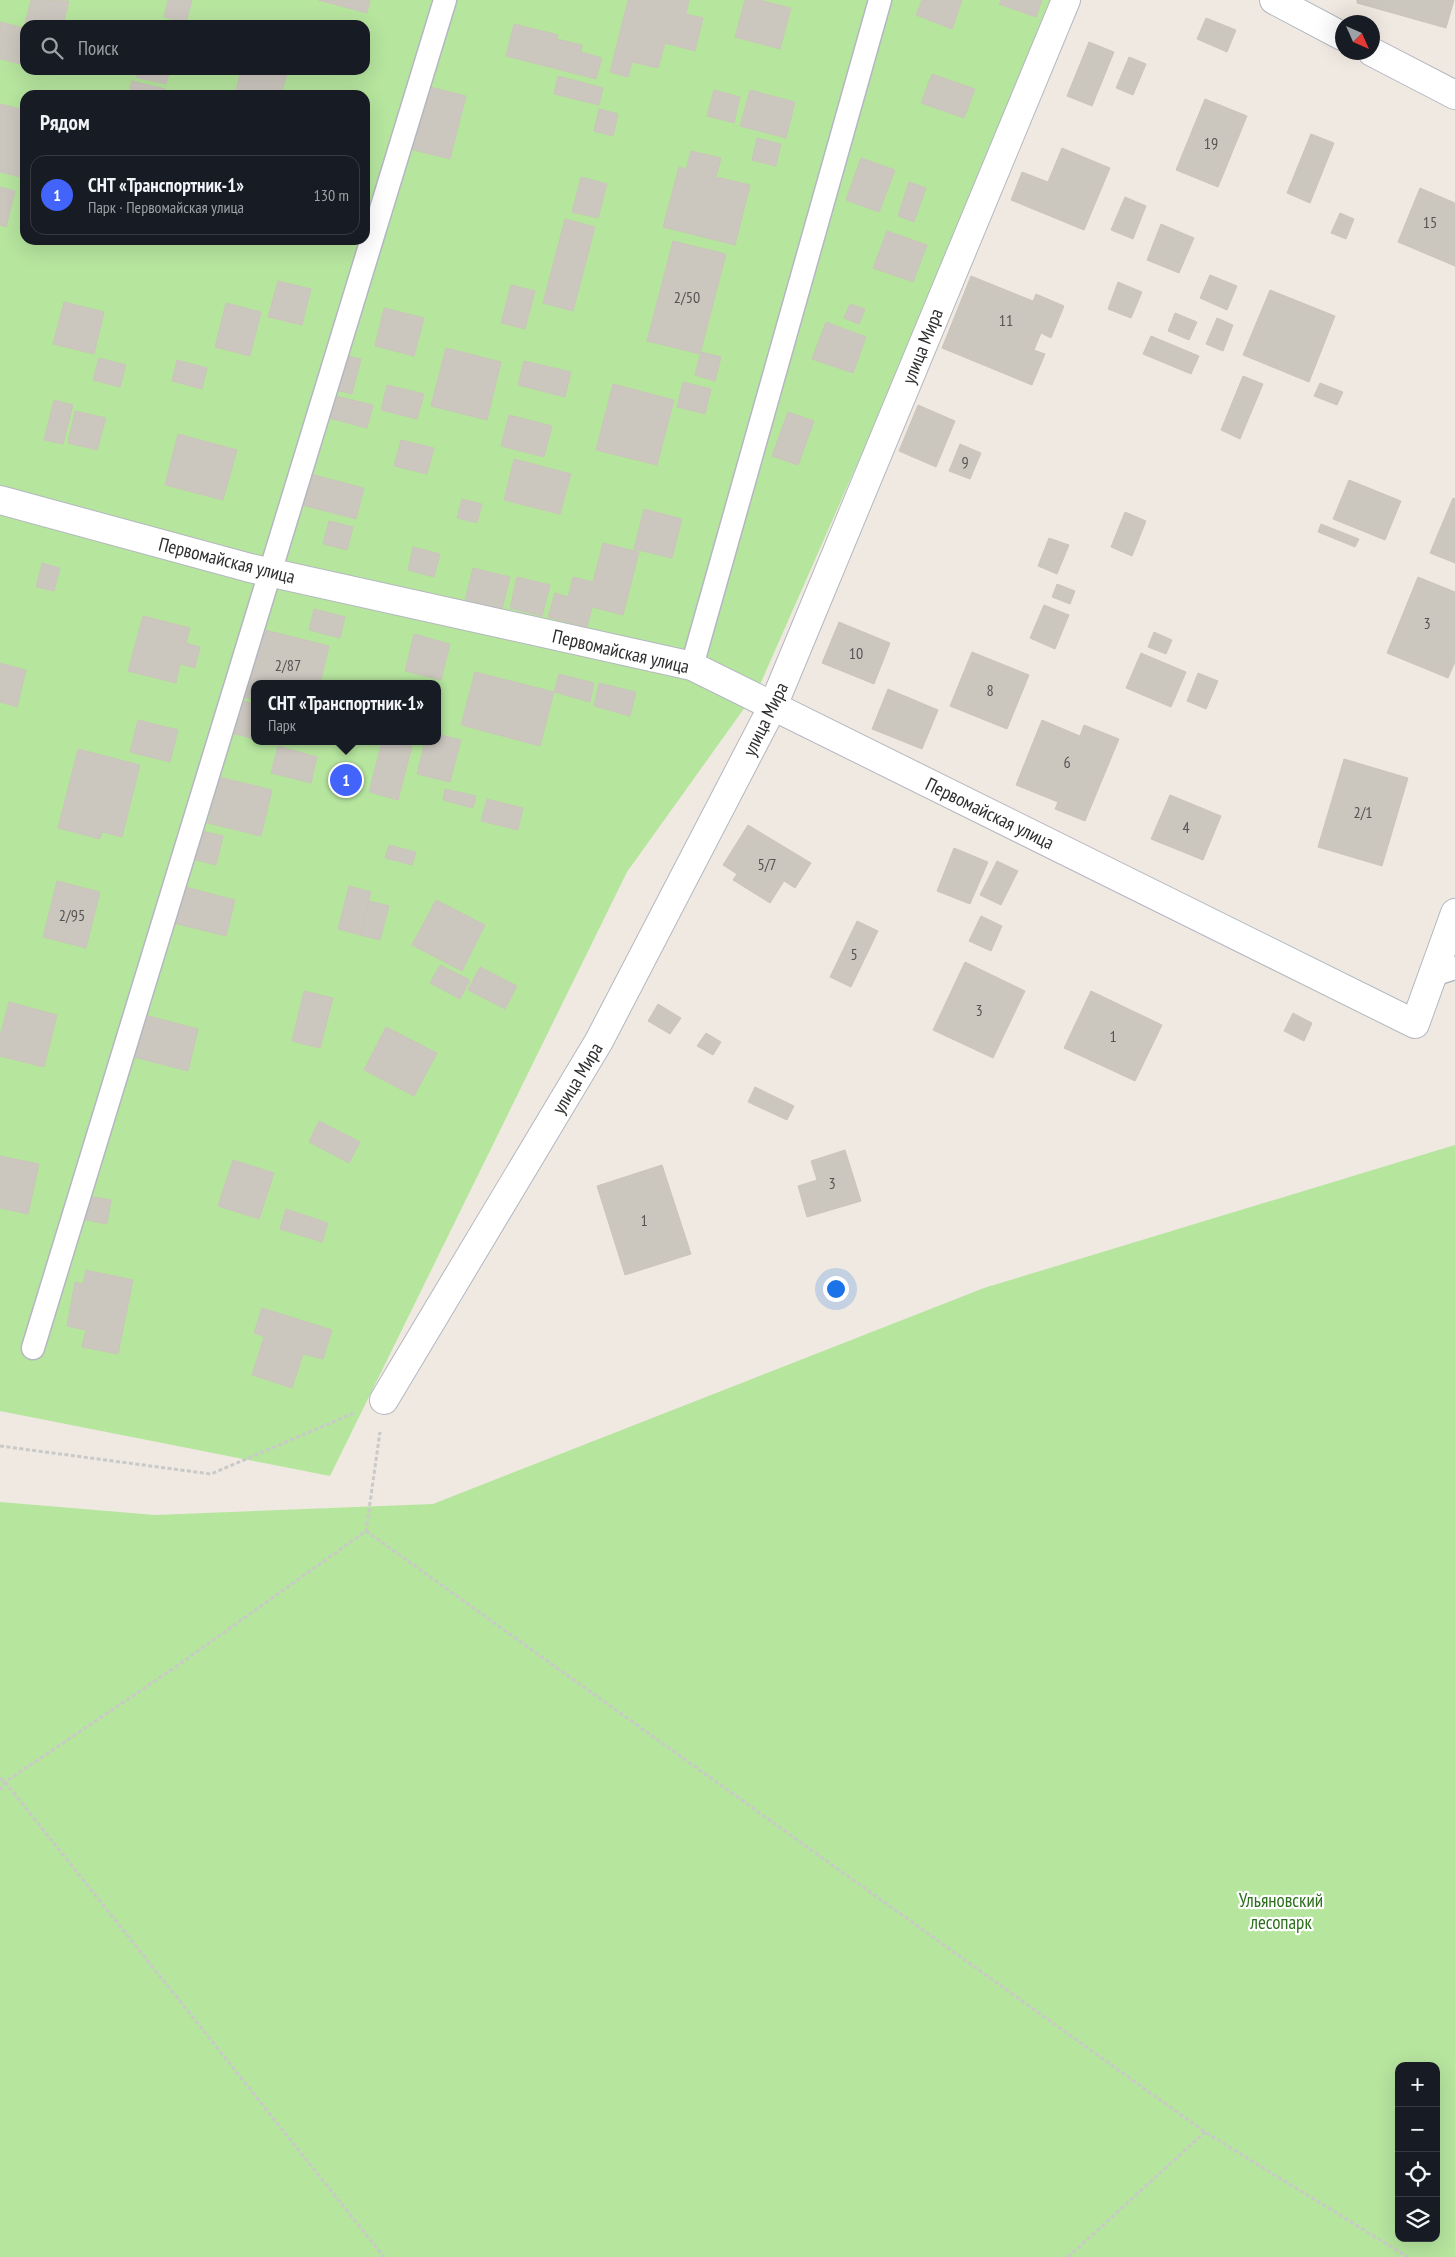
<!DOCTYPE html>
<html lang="ru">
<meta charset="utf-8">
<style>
:root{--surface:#171b24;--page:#242831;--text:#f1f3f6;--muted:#9ea1a6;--line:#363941;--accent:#4264fb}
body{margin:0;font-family:"PT Sans Narrow",sans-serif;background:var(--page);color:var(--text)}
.controls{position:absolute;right:15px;bottom:15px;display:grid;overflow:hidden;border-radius:10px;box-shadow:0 5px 20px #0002}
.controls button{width:45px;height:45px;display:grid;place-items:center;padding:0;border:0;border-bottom:1px solid var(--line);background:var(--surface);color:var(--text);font:25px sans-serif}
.compass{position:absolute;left:1335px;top:15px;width:45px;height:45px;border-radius:50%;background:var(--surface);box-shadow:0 5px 20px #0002;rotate:135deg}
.you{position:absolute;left:835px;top:1288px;width:18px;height:18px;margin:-12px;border:4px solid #fff;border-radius:50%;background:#1a73e8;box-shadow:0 0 0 8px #1a73e833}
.badge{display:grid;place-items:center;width:32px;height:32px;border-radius:50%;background:var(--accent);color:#fff;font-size:16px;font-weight:700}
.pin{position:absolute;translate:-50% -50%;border:2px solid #fff;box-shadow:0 1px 5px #0006}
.popup{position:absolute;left:251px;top:680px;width:190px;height:65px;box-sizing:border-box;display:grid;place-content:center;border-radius:10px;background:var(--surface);filter:drop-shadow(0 1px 4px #0005);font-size:16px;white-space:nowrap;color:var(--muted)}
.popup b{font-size:19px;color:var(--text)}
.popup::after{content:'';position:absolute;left:50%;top:100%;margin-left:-10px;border:10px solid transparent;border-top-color:var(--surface)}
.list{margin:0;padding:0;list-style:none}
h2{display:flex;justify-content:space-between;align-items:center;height:65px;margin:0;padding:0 20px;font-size:21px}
h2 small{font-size:16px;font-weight:400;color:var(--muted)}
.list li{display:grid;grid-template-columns:32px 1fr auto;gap:15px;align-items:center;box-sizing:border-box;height:80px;margin:0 10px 10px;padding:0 10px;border:1px solid var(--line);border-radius:15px}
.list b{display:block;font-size:19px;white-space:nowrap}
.list p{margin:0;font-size:16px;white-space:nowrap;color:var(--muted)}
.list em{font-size:16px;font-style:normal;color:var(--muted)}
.icon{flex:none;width:28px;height:28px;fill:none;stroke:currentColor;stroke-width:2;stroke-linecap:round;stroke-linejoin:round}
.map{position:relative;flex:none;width:1455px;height:2257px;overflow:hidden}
.search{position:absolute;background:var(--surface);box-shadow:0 5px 20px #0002;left:20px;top:20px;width:350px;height:55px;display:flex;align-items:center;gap:12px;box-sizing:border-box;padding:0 18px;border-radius:15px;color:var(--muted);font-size:19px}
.panel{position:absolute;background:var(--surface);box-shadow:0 5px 20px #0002;left:20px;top:90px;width:350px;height:155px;border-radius:15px}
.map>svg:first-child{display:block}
.green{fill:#b6e59e;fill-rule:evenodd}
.building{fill:#cbc7bf;stroke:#cbc5ba}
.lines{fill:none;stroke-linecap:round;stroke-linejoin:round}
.service-casing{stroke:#b4b7c1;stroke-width:25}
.minor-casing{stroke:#b4b7c1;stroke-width:30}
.path{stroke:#c9c9c9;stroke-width:3;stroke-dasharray:4 2.5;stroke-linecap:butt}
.service{stroke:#fff;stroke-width:22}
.minor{stroke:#fff;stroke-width:28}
.labels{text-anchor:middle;stroke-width:4.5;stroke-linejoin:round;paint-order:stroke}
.number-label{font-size:16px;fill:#555452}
.street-label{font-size:19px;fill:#2e2e2e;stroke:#fff}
.park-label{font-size:19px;fill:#2c6e1b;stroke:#fff}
</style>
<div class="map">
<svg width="1455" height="2257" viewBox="0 0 1455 2257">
<rect width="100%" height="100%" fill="#efe9e1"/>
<g class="green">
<path d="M 0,0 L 1058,0 L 1022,90 L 758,689 L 627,872 L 330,1476 L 0,1411 ZM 25,25 L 365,25 L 365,70 L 25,70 ZM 25,95 L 365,95 L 365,240 L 25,240 ZM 255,684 L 437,684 L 437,741 L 255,741 Z"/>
<path d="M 1455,1145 L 1455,2257 L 0,2257 L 0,1502 L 155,1515 L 433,1504 L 984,1288 ZM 1399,2066 L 1436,2066 L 1436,2238 L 1399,2238 Z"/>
</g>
<g class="building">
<polygon points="31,0 69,1 63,25 25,24"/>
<polygon points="168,0 192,0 186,23 164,17"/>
<polygon points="318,0 370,0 367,13"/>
<polygon points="628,0 689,0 686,14 703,18 695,51 665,43 658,68 632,62 628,77 610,72"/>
<polygon points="745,0 759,0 791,8 780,49 735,37"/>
<polygon points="922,0 962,0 952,29 916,15"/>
<polygon points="1001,0 1042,0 1036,17 999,4"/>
<polygon points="1357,0 1454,0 1446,28 1357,3"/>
<polygon points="1206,18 1236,30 1227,52 1197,39"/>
<polygon points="0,22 25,28 25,65 0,59"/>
<polygon points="514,24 558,35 557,39 582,45 581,52 602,58 596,79 506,56"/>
<polygon points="1089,42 1114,52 1092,106 1067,96"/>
<polygon points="1129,57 1146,64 1133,95 1116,88"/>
<polygon points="138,70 170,70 166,84 136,77"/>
<polygon points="241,70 288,70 281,95 235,95"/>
<polygon points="932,74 975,89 964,118 921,103"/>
<polygon points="558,76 603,88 599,105 554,94"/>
<polygon points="132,81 165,89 163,95 128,95"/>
<polygon points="426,86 466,96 450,159 410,149"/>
<polygon points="714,90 740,97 734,123 707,116"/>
<polygon points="750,90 795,102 786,138 740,126"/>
<polygon points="1205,99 1247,116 1218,187 1176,170"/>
<polygon points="0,104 25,110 25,178 0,172"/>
<polygon points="599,109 618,114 613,136 594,131"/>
<polygon points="1311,134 1334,143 1310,203 1287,193"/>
<polygon points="757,138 781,144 776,166 752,160"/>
<polygon points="1062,148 1110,168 1084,230 1011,200 1022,172 1048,182"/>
<polygon points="691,151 721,158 716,177 750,185 735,245 663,227 679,167 686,169"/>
<polygon points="861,158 895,170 879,212 846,200"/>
<polygon points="581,177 607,184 598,218 572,212"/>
<polygon points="909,182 926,188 914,222 898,216"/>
<polygon points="0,187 15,191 6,227 0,225"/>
<polygon points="1420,188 1455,203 1455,266 1398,242"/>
<polygon points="1125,197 1146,206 1133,239 1111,230"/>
<polygon points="1340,213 1354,219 1346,239 1331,233"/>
<polygon points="565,219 595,227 573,311 543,303"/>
<polygon points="1161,224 1194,238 1179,273 1147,260"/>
<polygon points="887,231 927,245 913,282 873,268"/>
<polygon points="673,241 726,254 700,354 647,341"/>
<polygon points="1210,275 1237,286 1227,310 1200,298"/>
<polygon points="971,276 1033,301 1036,294 1064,306 1051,338 1041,333 1034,350 1045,354 1032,385 942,348"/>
<polygon points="278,281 311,289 302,325 268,317"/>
<polygon points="1118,282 1142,292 1131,318 1108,309"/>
<polygon points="511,285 535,291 525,329 501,323"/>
<polygon points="1270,290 1335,316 1309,382 1243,355"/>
<polygon points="64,302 104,312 94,354 53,344"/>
<polygon points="226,303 261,312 250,356 215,347"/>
<polygon points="850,304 865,309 859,324 844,318"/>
<polygon points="384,308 424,318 414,356 375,346"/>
<polygon points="1175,313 1197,322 1189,340 1168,331"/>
<polygon points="1217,318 1233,325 1223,351 1206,344"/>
<polygon points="826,322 866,337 853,373 812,359"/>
<polygon points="1151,336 1199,356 1191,374 1143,354"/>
<polygon points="446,348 501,362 487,420 431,406"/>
<polygon points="701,352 721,357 715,381 695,375"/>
<polygon points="333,353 361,359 352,394 324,387"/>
<polygon points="99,358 126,365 120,387 93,380"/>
<polygon points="177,360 207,368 202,389 172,381"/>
<polygon points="524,361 571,372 565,397 518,385"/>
<polygon points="1243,376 1263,384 1240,439 1221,430"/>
<polygon points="683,382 711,389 705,414 677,407"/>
<polygon points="1320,383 1343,392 1337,405 1314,396"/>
<polygon points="613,384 674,400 657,465 596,450"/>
<polygon points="387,385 424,394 417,419 381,410"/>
<polygon points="331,395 373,405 367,428 325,417"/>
<polygon points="54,400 73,405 63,444 44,440"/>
<polygon points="918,405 955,421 936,467 899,451"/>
<polygon points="75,411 106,418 97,450 68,443"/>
<polygon points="788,412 814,421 798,465 772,456"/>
<polygon points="509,415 552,426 544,457 501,446"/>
<polygon points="178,434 237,450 223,500 165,485"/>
<polygon points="401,440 434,448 427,474 394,466"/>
<polygon points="960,444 981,453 970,479 949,471"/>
<polygon points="514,459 571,474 560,514 504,500"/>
<polygon points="306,473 364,488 356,519 298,504"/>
<polygon points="1349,480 1401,501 1385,540 1333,519"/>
<polygon points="1453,498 1455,499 1455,563 1430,553"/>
<polygon points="462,499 482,504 477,523 457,518"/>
<polygon points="644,509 682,519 672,558 634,549"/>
<polygon points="1125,512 1146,521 1132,556 1111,547"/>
<polygon points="329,521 353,527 347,550 323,544"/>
<polygon points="1321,524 1359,539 1355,547 1318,532"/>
<polygon points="1049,538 1069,545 1057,574 1038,566"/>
<polygon points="603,543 639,552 623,615 592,607 587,627 548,617 555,593 568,597 573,577 593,582"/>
<polygon points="413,547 440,554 434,577 408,570"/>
<polygon points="42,563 60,568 54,591 36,587"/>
<polygon points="473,568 510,577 502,609 465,600"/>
<polygon points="517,577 550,585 542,616 510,608"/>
<polygon points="1418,577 1455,592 1455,662 1448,678 1387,653"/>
<polygon points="1057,584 1075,591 1070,604 1052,597"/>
<polygon points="1044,605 1069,615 1055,649 1030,638"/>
<polygon points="314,609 345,617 340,638 309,630"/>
<polygon points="143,616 190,628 186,643 200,647 195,668 180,664 176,683 128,671"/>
<polygon points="839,622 890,643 874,684 822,663"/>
<polygon points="261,629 329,646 320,684 255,684 255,700 244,697"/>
<polygon points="1154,632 1172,640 1166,654 1148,647"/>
<polygon points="414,634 450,644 441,680 405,671"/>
<polygon points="972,652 1029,675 1007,729 950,706"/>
<polygon points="1141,653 1186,672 1171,707 1126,688"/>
<polygon points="0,663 26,670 17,707 0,702"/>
<polygon points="475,672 554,692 540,746 461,725"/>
<polygon points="1198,673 1218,681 1206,709 1187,701"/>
<polygon points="559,674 594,683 590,702 554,692"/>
<polygon points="599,683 636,692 630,716 594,706"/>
<polygon points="888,689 938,710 922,749 872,729"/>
<polygon points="228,697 255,704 255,739 219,730"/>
<polygon points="138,720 178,730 170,762 130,752"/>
<polygon points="1042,720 1080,736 1084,725 1119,739 1085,821 1055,809 1058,802 1016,785"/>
<polygon points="437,734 461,740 450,782 417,774 425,741 437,741"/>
<polygon points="382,741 394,741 412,746 398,800 369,792"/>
<polygon points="278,746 317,757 311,783 271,773"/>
<polygon points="78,749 140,765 122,837 102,832 100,839 58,828"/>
<polygon points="1344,759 1408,778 1382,866 1318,847"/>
<polygon points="219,777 272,790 261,836 208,823"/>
<polygon points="445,789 476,796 473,808 443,800"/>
<polygon points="1170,795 1221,816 1203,860 1151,839"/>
<polygon points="487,799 523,808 518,830 481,821"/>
<polygon points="748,825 811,863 795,888 784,881 770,903 733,880 737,874 723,865"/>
<polygon points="185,827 223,836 216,865 177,855"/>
<polygon points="389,845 416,852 412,865 385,858"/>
<polygon points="954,848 988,862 970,904 937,891"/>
<polygon points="997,861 1018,871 1001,905 980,895"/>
<polygon points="57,881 100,892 86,948 43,937"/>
<polygon points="178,885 235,900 226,936 169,922"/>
<polygon points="349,886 371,892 360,935 338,929"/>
<polygon points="436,900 485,925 462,971 412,945"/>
<polygon points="369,901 389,906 380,940 360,935"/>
<polygon points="981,916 1002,926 991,951 969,941"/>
<polygon points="857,921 878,931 851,987 830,977"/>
<polygon points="965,962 1025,991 993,1058 933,1030"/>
<polygon points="440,965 470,980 460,999 430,983"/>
<polygon points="480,967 517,986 505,1009 468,990"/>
<polygon points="304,991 333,998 320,1048 292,1041"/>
<polygon points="1091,991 1162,1025 1135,1081 1064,1048"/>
<polygon points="9,1002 57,1015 44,1067 0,1056 0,1036"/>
<polygon points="658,1004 681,1018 670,1034 648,1021"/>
<polygon points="137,1013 198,1029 188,1071 126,1055"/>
<polygon points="1293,1013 1312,1023 1304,1041 1284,1031"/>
<polygon points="386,1027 437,1053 414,1096 364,1070"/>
<polygon points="706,1033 721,1042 713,1055 697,1046"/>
<polygon points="755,1087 794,1106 787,1120 748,1102"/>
<polygon points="319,1121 360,1142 349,1163 309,1142"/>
<polygon points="845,1150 861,1201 807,1217 798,1186 817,1180 811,1161"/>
<polygon points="0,1156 39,1164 28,1214 0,1208"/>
<polygon points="233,1160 274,1173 259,1219 218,1206"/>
<polygon points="662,1165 691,1254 625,1275 597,1186"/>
<polygon points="81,1195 111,1200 107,1224 76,1218"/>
<polygon points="286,1209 328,1223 322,1242 280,1229"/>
<polygon points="86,1270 133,1280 118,1354 82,1347 86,1330 67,1326 75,1282 83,1284"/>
<polygon points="262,1308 332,1330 323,1359 303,1354 292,1388 252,1375 264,1337 254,1333"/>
</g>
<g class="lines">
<g class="service-casing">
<g id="service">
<polyline points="692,666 880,0"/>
<polyline points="1433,975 1455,968"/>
<polyline points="33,1348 445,0"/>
</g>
</g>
<g class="minor-casing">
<g id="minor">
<polyline points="1274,0 1342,36"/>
<polyline points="1372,52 1455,95"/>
<polyline points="0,500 250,568 692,666 1415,1024 1455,913"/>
<polyline points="384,1400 599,1041 773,706 1066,0"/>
</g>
</g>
<g class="path">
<polyline points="0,1446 211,1474 354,1413"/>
<polyline points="366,1531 1205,2132 1408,2257"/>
<polyline points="0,1778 5,1782 384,2257"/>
<polyline points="0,1790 5,1782 174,1668 366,1531 380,1432"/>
<polyline points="1068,2257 1205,2132"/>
</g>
<use href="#service" class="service"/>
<use href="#minor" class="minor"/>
</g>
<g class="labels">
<g class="number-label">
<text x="1211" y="149">19</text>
<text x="1430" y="228">15</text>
<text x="687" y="303">2/50</text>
<text x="1006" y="326">11</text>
<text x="965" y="468">9</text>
<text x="1427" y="629">3</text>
<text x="856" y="659">10</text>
<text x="288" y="671">2/87</text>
<text x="990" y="696">8</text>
<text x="1067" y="768">6</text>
<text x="1363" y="818">2/1</text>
<text x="1186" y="833">4</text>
<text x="767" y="870">5/7</text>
<text x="72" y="921">2/95</text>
<text x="854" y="960">5</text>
<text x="979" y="1016">3</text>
<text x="1113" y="1042">1</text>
<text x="832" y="1189">3</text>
<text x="644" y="1226">1</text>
</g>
<g class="street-label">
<text transform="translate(922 346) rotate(-68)" y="7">улица Мира</text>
<text transform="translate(227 560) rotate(14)" y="7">Первомайская улица</text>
<text transform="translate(621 651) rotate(13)" y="7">Первомайская улица</text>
<text transform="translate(765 719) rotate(-64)" y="7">улица Мира</text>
<text transform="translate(990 813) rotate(26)" y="7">Первомайская улица</text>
<text transform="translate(577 1078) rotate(-59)" y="7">улица Мира</text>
</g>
<g class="park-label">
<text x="1281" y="1907">Ульяновский<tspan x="1281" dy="22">лесопарк</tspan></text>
</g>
</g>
</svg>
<div class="controls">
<button>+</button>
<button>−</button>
<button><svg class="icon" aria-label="locate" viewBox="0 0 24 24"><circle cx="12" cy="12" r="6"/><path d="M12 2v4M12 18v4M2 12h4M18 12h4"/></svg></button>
<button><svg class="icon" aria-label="layers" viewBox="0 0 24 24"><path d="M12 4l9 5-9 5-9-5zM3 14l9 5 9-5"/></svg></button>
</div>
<svg class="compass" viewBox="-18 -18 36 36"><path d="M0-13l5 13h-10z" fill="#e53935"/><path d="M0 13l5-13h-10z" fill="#9ea1a6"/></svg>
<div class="you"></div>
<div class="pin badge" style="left:346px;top:780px">1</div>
<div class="popup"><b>СНТ «Транспортник-1»</b>Парк</div>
<div class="search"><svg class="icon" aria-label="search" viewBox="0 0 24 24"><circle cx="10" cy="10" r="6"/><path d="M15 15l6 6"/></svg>Поиск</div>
<section class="panel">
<h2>Рядом<small></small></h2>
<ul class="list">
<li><span class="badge">1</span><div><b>СНТ «Транспортник-1»</b><p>Парк · Первомайская улица</p></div><em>130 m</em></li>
</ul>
</section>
</div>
